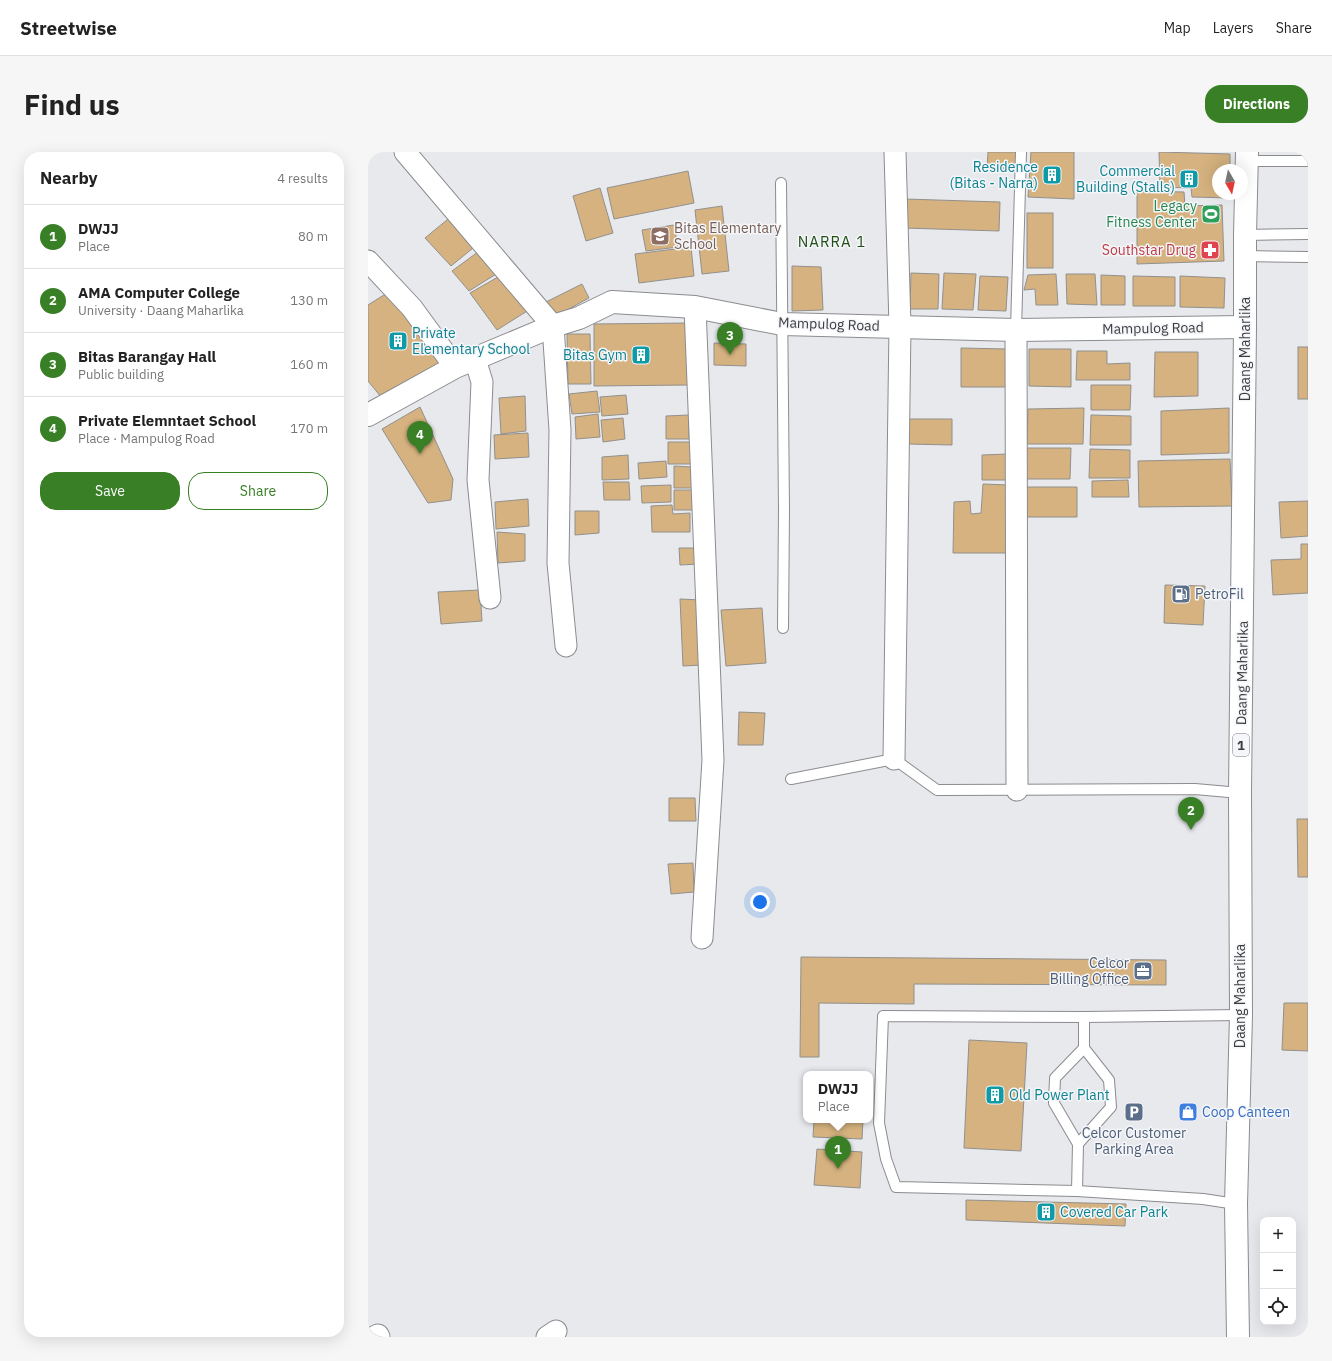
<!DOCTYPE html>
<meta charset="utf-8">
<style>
:root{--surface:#fff;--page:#f6f6f6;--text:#222;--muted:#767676;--line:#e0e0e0;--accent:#387f25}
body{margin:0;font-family:"IBM Plex Sans",sans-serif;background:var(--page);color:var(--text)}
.controls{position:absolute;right:12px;bottom:12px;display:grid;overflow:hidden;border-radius:8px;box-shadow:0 4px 16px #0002}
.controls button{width:36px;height:36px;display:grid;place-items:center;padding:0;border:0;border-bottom:1px solid var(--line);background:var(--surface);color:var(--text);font:20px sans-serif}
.compass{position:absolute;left:844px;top:12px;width:36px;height:36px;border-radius:50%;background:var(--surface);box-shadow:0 4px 16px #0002;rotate:171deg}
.you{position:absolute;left:392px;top:750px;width:14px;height:14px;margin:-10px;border:3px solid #fff;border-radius:50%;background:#1a73e8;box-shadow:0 0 0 6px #1a73e833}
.badge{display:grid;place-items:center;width:26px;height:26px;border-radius:50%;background:var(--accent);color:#fff;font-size:13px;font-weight:700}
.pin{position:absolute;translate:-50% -33px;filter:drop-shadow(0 1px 2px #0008)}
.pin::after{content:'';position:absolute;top:21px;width:14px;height:12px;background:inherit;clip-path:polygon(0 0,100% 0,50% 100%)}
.popup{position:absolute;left:435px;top:919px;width:70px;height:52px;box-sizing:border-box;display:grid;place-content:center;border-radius:8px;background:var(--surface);filter:drop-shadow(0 1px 3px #0005);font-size:13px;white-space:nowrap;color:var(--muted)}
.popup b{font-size:15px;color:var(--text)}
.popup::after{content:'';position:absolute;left:50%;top:100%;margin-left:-8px;border:8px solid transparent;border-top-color:var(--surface)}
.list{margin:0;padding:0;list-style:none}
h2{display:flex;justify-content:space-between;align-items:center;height:52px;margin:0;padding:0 16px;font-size:17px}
h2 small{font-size:13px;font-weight:400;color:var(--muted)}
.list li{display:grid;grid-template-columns:26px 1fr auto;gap:12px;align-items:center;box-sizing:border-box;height:64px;padding:0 16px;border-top:1px solid var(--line)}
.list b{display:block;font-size:15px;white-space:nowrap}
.list p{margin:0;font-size:13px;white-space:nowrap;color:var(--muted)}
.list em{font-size:13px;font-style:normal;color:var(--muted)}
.actions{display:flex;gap:8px;padding:12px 16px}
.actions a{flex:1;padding:9px 0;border:1px solid var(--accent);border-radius:16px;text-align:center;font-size:14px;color:var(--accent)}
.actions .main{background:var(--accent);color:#fff}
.icon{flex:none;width:22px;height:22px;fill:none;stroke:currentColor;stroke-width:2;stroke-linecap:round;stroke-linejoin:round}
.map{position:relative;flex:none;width:940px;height:1185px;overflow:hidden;border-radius:16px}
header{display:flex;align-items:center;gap:24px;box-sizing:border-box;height:56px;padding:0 20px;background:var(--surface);border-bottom:1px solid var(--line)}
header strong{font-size:19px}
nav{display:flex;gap:22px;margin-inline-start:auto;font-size:14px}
.intro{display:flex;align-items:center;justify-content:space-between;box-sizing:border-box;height:96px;padding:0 24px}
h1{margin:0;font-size:28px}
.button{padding:10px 18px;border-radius:16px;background:var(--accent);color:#fff;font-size:14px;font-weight:700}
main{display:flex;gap:24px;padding:0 24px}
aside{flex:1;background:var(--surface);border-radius:16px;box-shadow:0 4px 16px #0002}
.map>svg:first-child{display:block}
.building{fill:#d5b27f;stroke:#92908d}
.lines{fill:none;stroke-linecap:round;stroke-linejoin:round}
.service-casing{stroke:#8b8c8f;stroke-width:12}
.minor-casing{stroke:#8b8c8f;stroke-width:23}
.tertiary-casing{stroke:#8b8c8f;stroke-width:24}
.trunk-casing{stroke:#8b8c8f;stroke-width:24}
.service{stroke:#fff;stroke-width:10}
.minor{stroke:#fff;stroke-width:21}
.tertiary{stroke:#fff;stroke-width:22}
.trunk{stroke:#fff;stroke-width:22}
.labels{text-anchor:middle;stroke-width:3;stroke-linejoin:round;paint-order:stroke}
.shield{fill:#f5f6fa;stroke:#737476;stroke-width:1}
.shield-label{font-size:13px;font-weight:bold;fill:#3b3c3d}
.culture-label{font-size:14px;fill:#0d838f;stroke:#f5f6fa;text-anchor:end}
.leisure-label{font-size:14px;fill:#27864d;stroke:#f5f6fa;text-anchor:end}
.education-label{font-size:14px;fill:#785e54;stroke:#f5f6fa;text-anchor:start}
.health-label{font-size:14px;fill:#be3a42;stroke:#f5f6fa;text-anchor:end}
.street-label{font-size:14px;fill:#3b3c3d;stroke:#f5f6fa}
.service-label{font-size:14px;fill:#4e5e75;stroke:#f5f6fa;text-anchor:start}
.shop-label{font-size:14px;fill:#366cbe;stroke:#f5f6fa;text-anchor:start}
.neighbourhood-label{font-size:15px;letter-spacing:1px;fill:#214f16;stroke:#f5f6fa}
</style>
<header>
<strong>Streetwise</strong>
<nav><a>Map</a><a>Layers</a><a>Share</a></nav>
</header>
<div class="intro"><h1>Find us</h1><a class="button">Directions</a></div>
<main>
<aside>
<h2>Nearby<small>4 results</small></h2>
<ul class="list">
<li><span class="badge">1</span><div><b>DWJJ</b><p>Place</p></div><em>80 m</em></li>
<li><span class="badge">2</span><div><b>AMA Computer College</b><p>University · Daang Maharlika</p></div><em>130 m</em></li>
<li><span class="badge">3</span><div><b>Bitas Barangay Hall</b><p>Public building</p></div><em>160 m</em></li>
<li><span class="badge">4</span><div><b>Private Elemntaet School</b><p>Place · Mampulog Road</p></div><em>170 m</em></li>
</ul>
<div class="actions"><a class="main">Save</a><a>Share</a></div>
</aside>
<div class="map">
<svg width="940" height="1185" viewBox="0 0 940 1185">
<rect width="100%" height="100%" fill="#e8e9ed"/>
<g class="building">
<polygon points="620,0 648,0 648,17 619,16"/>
<polygon points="663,0 706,0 706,47 660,45"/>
<polygon points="791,0 862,2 862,18 850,18 850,42 862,42 862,46 824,45 823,36 792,35"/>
<polygon points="320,19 326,51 246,67 239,36"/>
<polygon points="232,36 245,81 218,89 205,44"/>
<polygon points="769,39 816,40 817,54 854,53 856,109 769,112"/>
<polygon points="537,47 632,50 631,79 536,76"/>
<polygon points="354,54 361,119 334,122 327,58"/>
<rect x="659" y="61" width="26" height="55"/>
<polygon points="85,63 110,92 83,114 57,86"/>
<polygon points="306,73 310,95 278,99 274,78"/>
<polygon points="323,95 326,124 271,131 267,102"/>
<polygon points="114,97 133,119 101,139 84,119"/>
<polygon points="424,114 453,115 455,158 424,159"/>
<polygon points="137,121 164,156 129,178 102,141"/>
<polygon points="543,121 571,122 570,157 542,157"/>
<polygon points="576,121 608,122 605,158 574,157"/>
<polygon points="688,122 690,153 668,153 667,137 656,138 660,123"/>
<polygon points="698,122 727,122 729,153 699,152"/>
<polygon points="733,123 757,124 757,153 733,153"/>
<polygon points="612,124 640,125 638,159 610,158"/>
<polygon points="765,124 807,125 807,154 765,154"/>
<polygon points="812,124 857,126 856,156 812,155"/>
<polygon points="214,132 221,146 188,164 178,150"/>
<polygon points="19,141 74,210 13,245 0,229 0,153"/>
<polygon points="320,171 321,233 226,234 226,172"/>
<polygon points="199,182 222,182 223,232 200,232"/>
<polygon points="346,191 378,192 378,214 346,213"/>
<rect x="930" y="195" width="10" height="52"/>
<polygon points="593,196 639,197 638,235 593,235"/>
<polygon points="661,197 703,197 703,235 661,234"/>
<polygon points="709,199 739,199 739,212 762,211 762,228 708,228"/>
<polygon points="787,200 830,200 830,244 786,245"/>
<polygon points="723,233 763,233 762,258 723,258"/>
<polygon points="229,239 232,260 204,262 201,242"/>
<polygon points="258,243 260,262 234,264 232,245"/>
<polygon points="157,244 158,279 133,282 131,246"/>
<polygon points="52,255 85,327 83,348 60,351 14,277"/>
<polygon points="716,256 715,292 659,292 660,257"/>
<polygon points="861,256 861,301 793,303 793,259"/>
<polygon points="230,262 232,285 208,287 207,265"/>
<polygon points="321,263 321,287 298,287 298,264"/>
<polygon points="723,263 763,264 763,293 722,293"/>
<polygon points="255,266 257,287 235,290 233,268"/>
<polygon points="539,267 584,267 584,293 540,292"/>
<polygon points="160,281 161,305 127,307 126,283"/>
<polygon points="300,290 324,290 323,312 300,312"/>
<polygon points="659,296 703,296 702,327 658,327"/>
<polygon points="722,297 762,298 762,326 721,326"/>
<polygon points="640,302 640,328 614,328 614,303"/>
<polygon points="260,303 261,327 234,328 234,305"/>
<polygon points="862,307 864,354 771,355 770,309"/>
<polygon points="298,309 299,325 271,327 270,311"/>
<polygon points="306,314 324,315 324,336 306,336"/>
<polygon points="760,328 761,345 724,345 724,329"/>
<polygon points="235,330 261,330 262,348 236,348"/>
<polygon points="615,332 641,333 640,401 585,401 586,350 602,349 603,362 613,361"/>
<polygon points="303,333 303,350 274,351 273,334"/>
<polygon points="658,335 709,335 709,365 659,365"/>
<polygon points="306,338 324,338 325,358 306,358"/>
<polygon points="160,347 161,374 128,377 127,350"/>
<polygon points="940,349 940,384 913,386 911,350"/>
<polygon points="304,353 305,362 322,361 322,380 284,380 283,354"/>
<polygon points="207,359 231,359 231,381 207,383"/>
<polygon points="129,380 157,382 157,409 130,411"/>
<polygon points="933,392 940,392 940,441 905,443 903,408 933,407"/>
<polygon points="311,396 331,396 331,412 312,413"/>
<polygon points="797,433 837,434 835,473 796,471"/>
<polygon points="112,438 114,469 73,472 70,440"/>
<polygon points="312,447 333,448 335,513 315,514"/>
<polygon points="394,456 398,511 358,514 353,458"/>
<polygon points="371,560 397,561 395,593 370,593"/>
<polygon points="301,646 327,646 328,669 301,669"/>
<polygon points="929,667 940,667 940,725 930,725"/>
<polygon points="325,711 326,740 303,742 300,712"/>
<polygon points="433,805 798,808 798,833 546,832 546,852 451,851 451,905 432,905"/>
<polygon points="916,851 940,851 940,899 914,898"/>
<polygon points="601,888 659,891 653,999 596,996"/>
<polygon points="446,968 495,968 494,987 445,985"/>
<polygon points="449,997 494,1000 492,1036 446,1033"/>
<polygon points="598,1048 758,1052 757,1074 598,1068"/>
</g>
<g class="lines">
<g class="service-casing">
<g id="service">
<polyline points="879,9 940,9"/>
<polyline points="413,31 416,358 415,476"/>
<polyline points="877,83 940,82"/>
<polyline points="877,104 940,105"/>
<polyline points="648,178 653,0"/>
<polyline points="423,627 526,607 569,638 827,637 872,641"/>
<polyline points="710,992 743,955 741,928 716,896 716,865"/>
<polyline points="709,1039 710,992 686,951 687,926 716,896"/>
<polyline points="868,1052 835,1047 709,1039 528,1035 518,1007 511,971 515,864 716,865 873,863"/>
</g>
</g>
<g class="minor-casing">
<g id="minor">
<polyline points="37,0 185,174 192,278 190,411 198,494"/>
<polyline points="0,109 44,156 87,215"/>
<polyline points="327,155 345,608 334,786"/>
<polyline points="648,178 649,638"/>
<polyline points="107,207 114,230 110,328 122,446"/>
<polyline points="526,607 532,174 527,0"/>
<polyline points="6,1185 10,1183 11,1185"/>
<polyline points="179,1185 188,1179"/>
</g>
</g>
<g class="tertiary-casing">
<polyline id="tertiary" points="0,263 87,215 185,174 211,166 244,150 327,155 414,172 648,178 877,175"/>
</g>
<g class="trunk-casing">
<polyline id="trunk" points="870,1185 868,1052 873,863 872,641 877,175 877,83 879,0"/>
</g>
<use href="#service" class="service"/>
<use href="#minor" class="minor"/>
<use href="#tertiary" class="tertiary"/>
<use href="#trunk" class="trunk"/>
</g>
<defs>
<g id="building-square" transform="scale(1)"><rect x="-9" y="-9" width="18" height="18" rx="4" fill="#0f9aa8" stroke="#f5f6fa"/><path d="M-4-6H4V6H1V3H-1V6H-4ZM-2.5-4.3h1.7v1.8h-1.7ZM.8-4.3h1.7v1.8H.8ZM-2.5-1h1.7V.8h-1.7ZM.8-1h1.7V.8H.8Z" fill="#fff"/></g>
<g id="stadium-square" transform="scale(1)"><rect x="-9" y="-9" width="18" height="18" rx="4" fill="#2e9e5b" stroke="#f5f6fa"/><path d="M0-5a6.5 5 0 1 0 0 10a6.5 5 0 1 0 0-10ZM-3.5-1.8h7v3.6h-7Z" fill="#fff"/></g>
<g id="school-square" transform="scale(1)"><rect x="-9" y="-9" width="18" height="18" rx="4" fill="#8d6e63" stroke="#f5f6fa"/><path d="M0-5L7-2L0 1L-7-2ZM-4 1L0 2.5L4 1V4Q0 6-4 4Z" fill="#fff"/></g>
<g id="pharmacy-square" transform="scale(1)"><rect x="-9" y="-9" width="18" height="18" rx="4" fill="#e0444e" stroke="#f5f6fa"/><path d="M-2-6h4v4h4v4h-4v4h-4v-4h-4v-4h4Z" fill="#fff"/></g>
<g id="fuel-square" transform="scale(1)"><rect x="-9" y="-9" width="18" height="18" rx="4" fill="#5c6f8a" stroke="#f5f6fa"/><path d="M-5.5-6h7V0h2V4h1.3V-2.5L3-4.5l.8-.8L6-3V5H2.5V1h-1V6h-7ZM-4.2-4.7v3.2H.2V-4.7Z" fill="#fff"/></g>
<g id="office-square" transform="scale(1)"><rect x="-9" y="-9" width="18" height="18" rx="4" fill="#5c6f8a" stroke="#f5f6fa"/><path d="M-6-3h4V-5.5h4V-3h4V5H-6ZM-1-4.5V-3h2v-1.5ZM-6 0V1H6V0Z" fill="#fff"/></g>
<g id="parking-square" transform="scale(1)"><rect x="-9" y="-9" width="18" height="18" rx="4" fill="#5c6f8a" stroke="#f5f6fa"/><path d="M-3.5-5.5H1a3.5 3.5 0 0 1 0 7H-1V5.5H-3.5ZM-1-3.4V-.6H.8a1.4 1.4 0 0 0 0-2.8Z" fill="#fff"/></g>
<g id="shop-square" transform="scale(1)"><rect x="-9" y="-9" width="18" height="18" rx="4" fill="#3f7fe0" stroke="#f5f6fa"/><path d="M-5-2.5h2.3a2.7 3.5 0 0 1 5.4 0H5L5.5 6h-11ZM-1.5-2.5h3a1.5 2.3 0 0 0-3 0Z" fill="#fff"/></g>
</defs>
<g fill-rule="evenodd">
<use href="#building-square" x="684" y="23"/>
<use href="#building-square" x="821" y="27"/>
<use href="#stadium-square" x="843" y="62"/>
<use href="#school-square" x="292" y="84"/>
<use href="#pharmacy-square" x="842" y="98"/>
<use href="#building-square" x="30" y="189"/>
<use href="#building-square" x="273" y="203"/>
<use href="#fuel-square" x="813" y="442"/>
<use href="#office-square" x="775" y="819"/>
<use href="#building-square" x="627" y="943"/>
<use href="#parking-square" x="766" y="960"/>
<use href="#shop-square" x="820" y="960"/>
<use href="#building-square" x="678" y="1060"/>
</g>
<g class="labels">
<rect class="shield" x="865" y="582" width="16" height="22" rx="3"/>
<g class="shield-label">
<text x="873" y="598">1</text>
</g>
<g class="culture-label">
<text x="670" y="20">Residence<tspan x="670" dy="16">(Bitas - Narra)</tspan></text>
<text x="807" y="24">Commercial<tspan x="807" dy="16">Building (Stalls)</tspan></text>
<text x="44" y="186" text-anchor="start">Private<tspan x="44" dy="16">Elementary School</tspan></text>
<text x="259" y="208">Bitas Gym</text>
<text x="641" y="948" text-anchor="start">Old Power Plant</text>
<text x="692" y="1065" text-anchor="start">Covered Car Park</text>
</g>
<g class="leisure-label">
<text x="829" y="59">Legacy<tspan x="829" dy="16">Fitness Center</tspan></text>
</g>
<g class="education-label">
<text x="306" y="81">Bitas Elementary<tspan x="306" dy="16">School</tspan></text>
</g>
<g class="health-label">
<text x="828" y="103">Southstar Drug</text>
</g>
<g class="street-label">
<text transform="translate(461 172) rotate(2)" y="5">Mampulog Road</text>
<text transform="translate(785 176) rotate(-1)" y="5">Mampulog Road</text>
<text transform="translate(877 197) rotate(-90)" y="5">Daang Maharlika</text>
<text transform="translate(874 521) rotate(-89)" y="5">Daang Maharlika</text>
<text transform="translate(872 844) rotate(-90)" y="5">Daang Maharlika</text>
</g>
<g class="service-label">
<text x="827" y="447">PetroFil</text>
<text x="761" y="816" text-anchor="end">Celcor<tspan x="761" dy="16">Billing Office</tspan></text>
<text x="766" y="986" text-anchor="middle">Celcor Customer<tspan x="766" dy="16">Parking Area</tspan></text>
</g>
<g class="shop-label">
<text x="834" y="965">Coop Canteen</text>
</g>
<g class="neighbourhood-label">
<text x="464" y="95">NARRA 1</text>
</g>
</g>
</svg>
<div class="controls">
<button>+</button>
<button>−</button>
<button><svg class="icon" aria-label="locate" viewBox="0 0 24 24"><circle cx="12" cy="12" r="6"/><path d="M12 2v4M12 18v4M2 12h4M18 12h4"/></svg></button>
</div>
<svg class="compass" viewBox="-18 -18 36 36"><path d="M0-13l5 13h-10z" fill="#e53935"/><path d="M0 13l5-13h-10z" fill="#767676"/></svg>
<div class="you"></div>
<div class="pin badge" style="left:470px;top:1017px">1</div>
<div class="popup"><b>DWJJ</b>Place</div>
<div class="pin badge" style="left:823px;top:678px">2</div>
<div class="pin badge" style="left:362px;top:203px">3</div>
<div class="pin badge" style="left:52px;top:302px">4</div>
</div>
</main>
